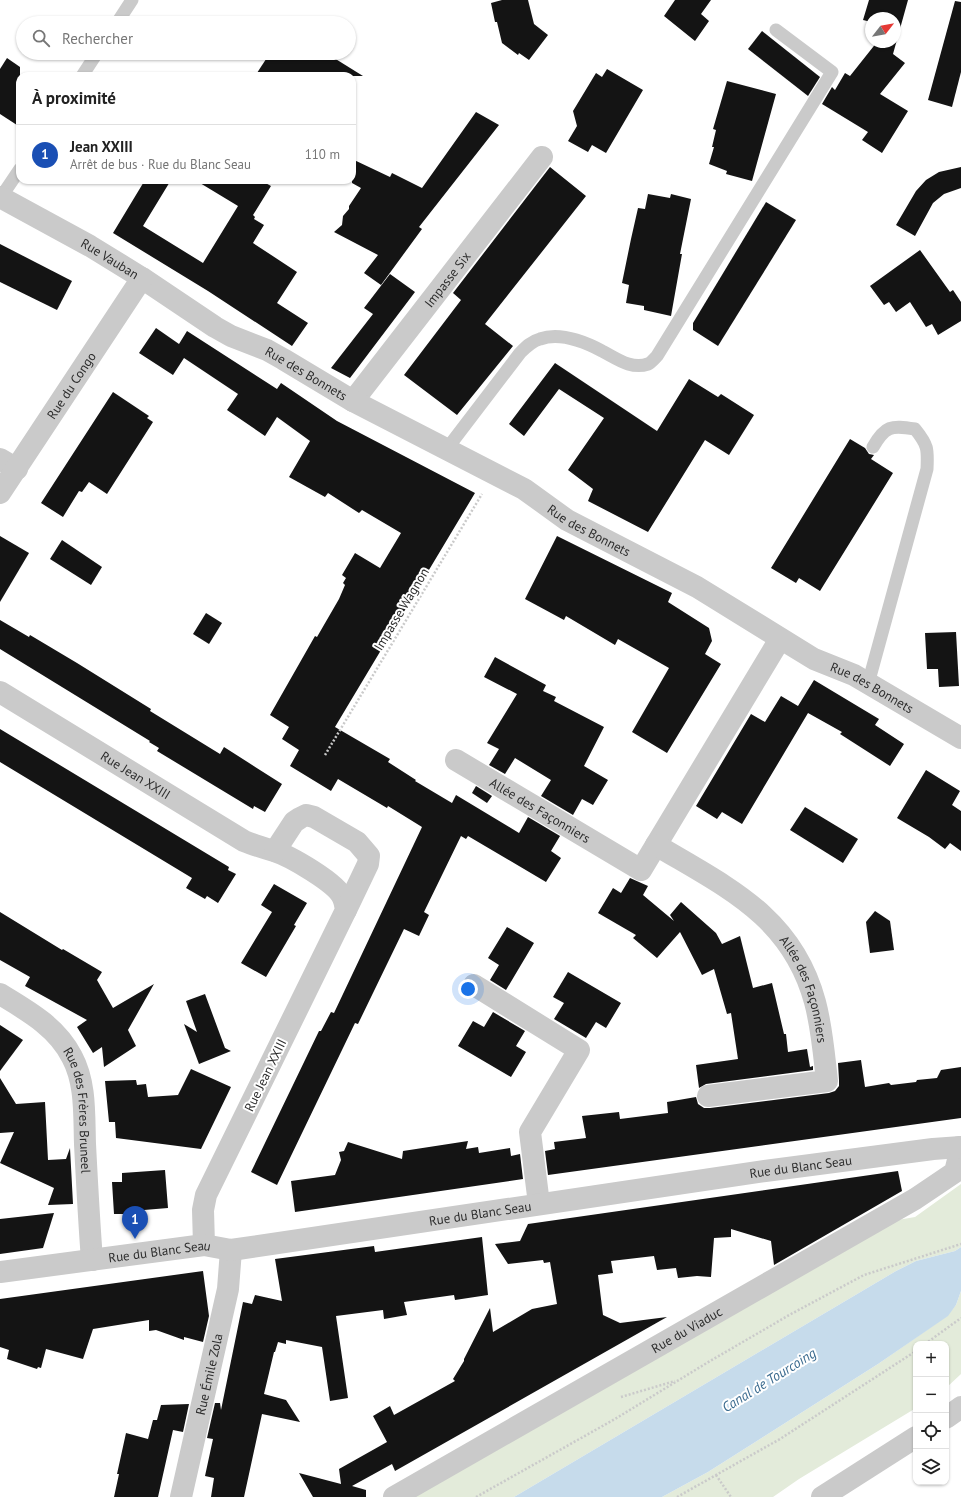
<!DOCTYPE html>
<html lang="fr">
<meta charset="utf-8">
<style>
:root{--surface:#fff;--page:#f2f2f2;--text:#222;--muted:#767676;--line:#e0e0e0;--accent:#e52e34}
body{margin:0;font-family:"PT Sans",sans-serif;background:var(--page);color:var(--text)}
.controls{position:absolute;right:12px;bottom:12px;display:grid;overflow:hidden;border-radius:8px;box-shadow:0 1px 3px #0004}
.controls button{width:36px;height:36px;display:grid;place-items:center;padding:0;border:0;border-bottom:1px solid var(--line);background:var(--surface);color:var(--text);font:20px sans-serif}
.compass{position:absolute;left:865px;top:12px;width:36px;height:36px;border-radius:50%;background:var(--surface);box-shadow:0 1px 3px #0004;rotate:59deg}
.you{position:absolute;left:468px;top:989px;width:14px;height:14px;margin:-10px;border:3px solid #fff;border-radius:50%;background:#1a73e8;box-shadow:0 0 0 6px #1a73e833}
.badge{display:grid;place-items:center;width:26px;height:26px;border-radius:50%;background:var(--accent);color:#fff;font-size:13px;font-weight:700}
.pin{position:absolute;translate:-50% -33px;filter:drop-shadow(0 1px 2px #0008)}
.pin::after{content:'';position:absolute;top:21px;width:14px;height:12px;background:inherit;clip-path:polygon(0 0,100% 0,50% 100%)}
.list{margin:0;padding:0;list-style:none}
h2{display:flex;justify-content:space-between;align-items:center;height:52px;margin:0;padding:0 16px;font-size:17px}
h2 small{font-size:13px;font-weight:400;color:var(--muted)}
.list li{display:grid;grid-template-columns:26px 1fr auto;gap:12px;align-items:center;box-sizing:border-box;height:60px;padding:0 16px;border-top:1px solid var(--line)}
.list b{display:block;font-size:15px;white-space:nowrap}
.list p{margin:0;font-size:13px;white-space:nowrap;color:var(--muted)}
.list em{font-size:13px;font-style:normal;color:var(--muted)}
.icon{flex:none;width:22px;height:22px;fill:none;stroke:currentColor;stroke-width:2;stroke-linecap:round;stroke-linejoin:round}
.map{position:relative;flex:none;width:961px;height:1497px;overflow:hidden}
.search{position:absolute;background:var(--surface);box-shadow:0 1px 3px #0004;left:16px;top:16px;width:340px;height:44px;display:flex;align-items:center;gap:10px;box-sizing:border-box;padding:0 14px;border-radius:22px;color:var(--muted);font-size:15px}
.panel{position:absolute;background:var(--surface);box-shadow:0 1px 3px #0004;left:16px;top:72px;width:340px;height:112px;border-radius:12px}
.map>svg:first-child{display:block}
.green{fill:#e3ebda}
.water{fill:#c6dbeb}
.building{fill:#141414}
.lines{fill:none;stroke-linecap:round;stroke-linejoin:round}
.path{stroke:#cacaca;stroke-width:2.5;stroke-dasharray:2 2;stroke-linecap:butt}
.service{stroke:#cacaca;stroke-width:13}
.minor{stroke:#cacaca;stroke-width:22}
.tertiary{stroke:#cacaca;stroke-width:22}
.labels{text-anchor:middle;stroke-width:4;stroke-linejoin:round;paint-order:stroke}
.street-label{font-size:13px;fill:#2d2d2d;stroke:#fff}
.water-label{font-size:14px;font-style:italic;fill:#3b6b8f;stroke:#fff}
</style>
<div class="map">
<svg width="961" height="1497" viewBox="0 0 961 1497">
<rect width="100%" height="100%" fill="#fff"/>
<g class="green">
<polygon points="961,1184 961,1247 955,1251 916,1261 896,1271 514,1497 404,1497 886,1222 915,1217"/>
<polygon points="961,1291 961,1374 946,1388 946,1344 916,1344 916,1408 799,1479 773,1497 662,1497 708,1472 878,1364 947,1316 956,1305"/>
</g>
<polygon class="water" points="961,1247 961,1291 956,1305 948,1316 878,1364 708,1472 662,1497 514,1497 896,1271 916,1261 955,1251"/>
<g class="building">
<polygon points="502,0 528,0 534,24 548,35 529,60 519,53 518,55 502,43 497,22 495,22 491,3"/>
<polygon points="675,0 711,0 701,14 709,21 695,41 664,16"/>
<polygon points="869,0 908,0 893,54 905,63 880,94 908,111 882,153 862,140 868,132 822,104 832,87 835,90 845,73 850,76 877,42 895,42 895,18 871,18 871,22 863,20"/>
<polygon points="955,1 961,2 961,72 952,107 928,100"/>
<polygon points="762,31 820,77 808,96 748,49"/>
<polygon points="270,53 326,53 363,76 255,76"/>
<polygon points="7,58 20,67 20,127 0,114 0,69"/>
<polygon points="607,69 643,90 606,153 592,145 588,152 568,141 577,126 573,111 596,73 602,77"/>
<polygon points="727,81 776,94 752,181 726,174 727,171 709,164 714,147 712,147 716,130 713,129"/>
<polygon points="476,112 499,125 419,227 422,229 381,285 364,273 378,255 334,232 342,225 343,216 349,209 349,206 361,188 352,183 352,159 390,177 392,173 422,188"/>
<polygon points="550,167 586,196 485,324 513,346 457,415 404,375 461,300 453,293"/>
<polygon points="961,167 961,188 944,194 933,203 915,236 896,225 916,191 926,180 939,172"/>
<polygon points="145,180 171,180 143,226 203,263 238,206 195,180 260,180 271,186 253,215 255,217 254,219 264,225 253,243 297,272 277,303 308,323 292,346 208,291 113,233"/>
<polygon points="648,194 670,198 671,194 691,199 680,254 682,254 671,316 644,310 644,306 626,303 629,285 622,283 631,239 638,208 645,209"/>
<polygon points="766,202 796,220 718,346 693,330 693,323"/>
<polygon points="0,244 72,281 57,310 0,282"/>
<polygon points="920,250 950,292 953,290 961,302 961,321 938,335 932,324 926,327 910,302 896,312 889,302 884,305 870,286"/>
<polygon points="390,274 415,292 350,378 331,368 373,314 364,308"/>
<polygon points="156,328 179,344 187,331 277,389 281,383 337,421 475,493 335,727 390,759 388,762 416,780 415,781 452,803 456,795 519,833 528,817 560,836 551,851 561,858 546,882 468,836 466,839 461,836 424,912 429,915 419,936 404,929 358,1024 355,1023 277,1185 251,1172 319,1031 321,1031 331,1012 334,1013 422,827 388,806 387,808 338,779 331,791 290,766 299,750 282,739 289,727 270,715 315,636 317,637 339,599 345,585 343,583 346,578 342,575 355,553 380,568 401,533 362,510 359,513 328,493 325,497 289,477 310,441 277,417 265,436 227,410 238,394 184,358 173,375 139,353"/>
<polygon points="555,363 657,431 689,379 718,397 721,394 754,415 729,455 705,440 648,532 588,501 593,489 568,470 604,418 559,389 524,436 509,424"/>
<polygon points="113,392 149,416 147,418 153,422 107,494 89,482 82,492 79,491 63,517 41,503"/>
<polygon points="850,439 865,448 869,454 874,455 871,459 893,473 820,591 799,578 796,583 771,568"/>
<polygon points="0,536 29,553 0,602"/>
<polygon points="557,536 672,593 668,602 709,628 712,641 705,654 721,664 667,753 632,732 669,668 618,639 615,645 566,616 564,620 525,599"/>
<polygon points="62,540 102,567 91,585 50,559"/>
<polygon points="206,613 222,623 209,644 193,634"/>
<polygon points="0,620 29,637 30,635 77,663 151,709 150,711 220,754 224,747 282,784 265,812 254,806 253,809 157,751 159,748 149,742 150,741 0,649"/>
<polygon points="956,632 959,686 939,687 938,669 927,669 925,633"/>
<polygon points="495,657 546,685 543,691 556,697 554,701 604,727 584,766 608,780 593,805 582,799 573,815 541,796 551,780 515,758 505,774 489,765 499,749 487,743 517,694 484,677"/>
<polygon points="814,680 879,719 875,725 904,744 890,766 840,734 842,732 808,713 742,824 722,812 717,819 696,806 751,714 765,722 781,696 798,706"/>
<polygon points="0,729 229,867 228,870 236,874 218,903 207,896 205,899 186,888 192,878 0,762"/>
<polygon points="926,770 960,791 952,805 961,811 961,851 950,843 945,849 929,837 897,818"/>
<polygon points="476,786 492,796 487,803 472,793"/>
<polygon points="805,807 858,839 843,863 790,830"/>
<polygon points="630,878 648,886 643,895 674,921 670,915 681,902 716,933 722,944 740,936 753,988 772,983 784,1034 786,1034 788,1052 807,1049 810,1067 813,1066 813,1070 706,1084 699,1088 696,1065 738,1059 731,1013 727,1014 714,969 702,975 680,932 657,958 633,938 636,935 598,913 613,888 621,893"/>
<polygon points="274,884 307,903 294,925 296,926 266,977 241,963 272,912 261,905"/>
<polygon points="875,911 890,921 894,950 870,953 866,922"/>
<polygon points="0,912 62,950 63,949 102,972 97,980 113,1008 154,984 128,1030 136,1046 104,1067 102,1047 93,1053 77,1027 87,1020 25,986 30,977 0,960"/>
<polygon points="507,927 534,943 506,990 490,980 499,965 488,958"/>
<polygon points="568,972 621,1003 606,1028 596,1022 586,1038 554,1019 564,1003 553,997"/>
<polygon points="205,994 225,1048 231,1051 199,1064 184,1024 197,1032 186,1001"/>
<polygon points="493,1012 525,1031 516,1046 526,1052 511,1077 458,1046 473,1021 484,1027"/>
<polygon points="0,1025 23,1040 0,1071"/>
<polygon points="861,1060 865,1087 889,1083 891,1085 916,1082 917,1080 937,1078 941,1070 961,1067 961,1118 548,1175 545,1151 555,1149 554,1142 586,1138 582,1116 619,1112 620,1119 668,1113 667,1102 696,1097 698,1104 704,1108 710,1108 829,1093 835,1091 839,1086 839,1080 838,1063"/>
<polygon points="191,1069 231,1087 201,1149 116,1138 115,1122 109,1122 105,1081 136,1080 137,1085 146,1084 148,1097 178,1095"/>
<polygon points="0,1078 16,1104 45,1102 48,1160 66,1159 70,1148 73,1204 48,1205 54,1188 0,1163 14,1132 0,1133"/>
<polygon points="468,1141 466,1149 478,1147 479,1153 510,1148 511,1156 520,1154 523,1179 295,1212 291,1181 335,1175 341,1160 339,1152 344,1151 348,1142 402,1159 403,1151"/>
<polygon points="165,1170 168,1208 144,1210 145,1221 124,1222 123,1214 114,1214 112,1182 122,1182 122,1173"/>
<polygon points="898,1171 902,1191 774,1265 771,1241 731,1229 731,1237 714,1238 711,1277 697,1276 678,1278 676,1268 657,1270 654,1256 611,1261 613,1273 598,1275 603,1315 620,1323 667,1317 395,1471 392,1464 352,1486 366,1490 366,1497 313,1497 299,1473 341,1484 339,1469 387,1442 373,1416 390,1406 394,1415 455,1381 453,1379 464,1361 464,1359 490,1308 493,1332 532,1309 557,1304 550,1262 544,1263 543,1260 508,1264 495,1244 520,1241 528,1224"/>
<polygon points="54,1213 43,1248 0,1254 0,1219"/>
<polygon points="482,1237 488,1295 455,1300 454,1295 404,1302 407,1315 384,1319 383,1310 336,1316 348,1398 330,1401 322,1347 286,1340 286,1344 278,1342 275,1352 274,1352 264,1394 286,1400 300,1422 262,1414 244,1497 211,1497 214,1478 205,1476 213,1439 207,1438 215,1403 220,1403 221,1410 243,1302 252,1304 255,1295 282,1301 275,1259 374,1246 375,1252"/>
<polygon points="203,1271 209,1316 203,1342 184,1337 184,1340 156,1330 149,1331 149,1320 93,1329 83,1359 46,1349 41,1368 38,1367 37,1369 7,1359 9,1350 0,1347 0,1299"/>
<polygon points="189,1404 183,1432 173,1430 158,1497 114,1497 119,1474 117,1474 126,1433 148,1439 153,1420 157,1420 161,1405"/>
</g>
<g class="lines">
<g class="path">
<polyline points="325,755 482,494"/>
<polyline points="925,1344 961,1318"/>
<polyline points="621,1397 675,1381"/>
<polyline points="716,1475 731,1497"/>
<polyline points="476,1497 615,1419 710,1361 791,1314 864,1275 961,1244"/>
<polyline points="677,1497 780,1439 916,1351"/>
</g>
<g class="service">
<polyline points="117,23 132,0"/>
<polyline points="82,76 97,53"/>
<polyline points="1,197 20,169"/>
<path d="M 446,450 L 520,353 C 526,347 532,341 540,339 C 560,332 585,342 602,351 C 616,358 631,370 648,364 C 651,363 654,359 657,356 L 832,72 L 776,30"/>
<path d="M 868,684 L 927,469 C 928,449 928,445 915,429 C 891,425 885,426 873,447"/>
</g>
<g class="minor">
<path id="s1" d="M 353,401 L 542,157"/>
<polyline points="0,459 17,469"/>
<path id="s2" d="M 0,692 L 244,841 C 254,845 264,848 274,851 C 290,856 337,883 343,898 C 345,902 345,906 346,910 L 206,1195 L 203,1210 L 204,1245"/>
<path id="s3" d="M 456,760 L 641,870 L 780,639"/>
<path id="s4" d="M 656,845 C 726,887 792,916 815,1002 C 822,1028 824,1055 827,1081 L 708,1096"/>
<polyline points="275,851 294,822 300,818 306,815 314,817 357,842 369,856 368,864 346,910"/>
<polyline points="474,985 579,1050 530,1132 539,1204"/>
<path id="s5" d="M 0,994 C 28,1011 57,1027 72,1057 C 86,1083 84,1115 85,1144 C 87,1183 89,1221 92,1260"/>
<polyline points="946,1418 961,1407"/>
<path id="s6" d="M 181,1497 L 228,1289 L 231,1250"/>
<path id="s7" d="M 394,1497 L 915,1199 L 955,1172 L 958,1160 L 959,1147"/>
<polyline points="822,1497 916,1437"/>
</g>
<g class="tertiary">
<path id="s8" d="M 0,197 L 90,246 L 142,278 L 215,327 L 231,336 L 267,350 L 283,359 L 353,401 L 524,489 L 567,520 L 697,587 L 814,659 L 854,675 L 961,738"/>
<path id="s9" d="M 0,493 L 142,278"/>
<path id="s10" d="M 0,1272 L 204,1245 L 231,1250 L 765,1171 L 933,1149 L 961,1147"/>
</g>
</g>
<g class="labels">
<g class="street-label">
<text dy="5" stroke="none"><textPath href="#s8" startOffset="126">Rue Vauban</textPath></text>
<text dy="5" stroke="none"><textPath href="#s1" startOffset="154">Impasse Six</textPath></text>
<text dy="5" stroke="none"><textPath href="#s8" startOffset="354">Rue des Bonnets</textPath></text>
<text dy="5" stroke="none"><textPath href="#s9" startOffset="129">Rue du Congo</textPath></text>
<text dy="5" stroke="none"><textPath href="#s8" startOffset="678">Rue des Bonnets</textPath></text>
<text transform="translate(401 609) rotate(-59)" y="5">Impasse Wagnon</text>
<text dy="5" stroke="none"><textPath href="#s8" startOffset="1002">Rue des Bonnets</textPath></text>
<text dy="5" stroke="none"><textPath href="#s2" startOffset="159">Rue Jean XXIII</textPath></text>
<text dy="5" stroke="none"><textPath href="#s3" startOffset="98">Allée des Façonniers</textPath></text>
<text dy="5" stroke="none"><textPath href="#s4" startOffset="215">Allée des Façonniers</textPath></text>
<text transform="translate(265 1075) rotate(-64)" y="5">Rue Jean XXIII</text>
<text dy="5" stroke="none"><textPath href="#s5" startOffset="151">Rue des Frères Bruneel</textPath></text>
<text dy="5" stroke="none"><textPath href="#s10" startOffset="809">Rue du Blanc Seau</textPath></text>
<text dy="5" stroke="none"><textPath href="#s10" startOffset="485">Rue du Blanc Seau</textPath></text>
<text dy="5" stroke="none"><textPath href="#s10" startOffset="161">Rue du Blanc Seau</textPath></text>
<text dy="5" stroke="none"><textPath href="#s7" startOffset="337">Rue du Viaduc</textPath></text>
<text dy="5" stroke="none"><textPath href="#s6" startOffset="126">Rue Émile Zola</textPath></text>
</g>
<g class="water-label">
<text transform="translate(769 1380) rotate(-32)" y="5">Canal de Tourcoing</text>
</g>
</g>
</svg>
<div class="controls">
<button>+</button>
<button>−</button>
<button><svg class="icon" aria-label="locate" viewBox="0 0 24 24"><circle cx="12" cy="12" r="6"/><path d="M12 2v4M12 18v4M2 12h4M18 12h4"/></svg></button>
<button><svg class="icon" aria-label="layers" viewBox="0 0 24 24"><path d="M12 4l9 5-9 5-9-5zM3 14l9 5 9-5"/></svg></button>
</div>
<svg class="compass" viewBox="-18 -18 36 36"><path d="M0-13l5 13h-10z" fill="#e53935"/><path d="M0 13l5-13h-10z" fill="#767676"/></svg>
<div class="you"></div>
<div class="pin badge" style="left:135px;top:1239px;background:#1a4fb4">1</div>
<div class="search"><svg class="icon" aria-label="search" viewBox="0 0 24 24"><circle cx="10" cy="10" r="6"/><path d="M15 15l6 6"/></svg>Rechercher</div>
<section class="panel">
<h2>À proximité<small></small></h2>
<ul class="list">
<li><span class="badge" style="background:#1a4fb4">1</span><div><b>Jean XXIII</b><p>Arrêt de bus · Rue du Blanc Seau</p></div><em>110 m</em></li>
</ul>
</section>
</div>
